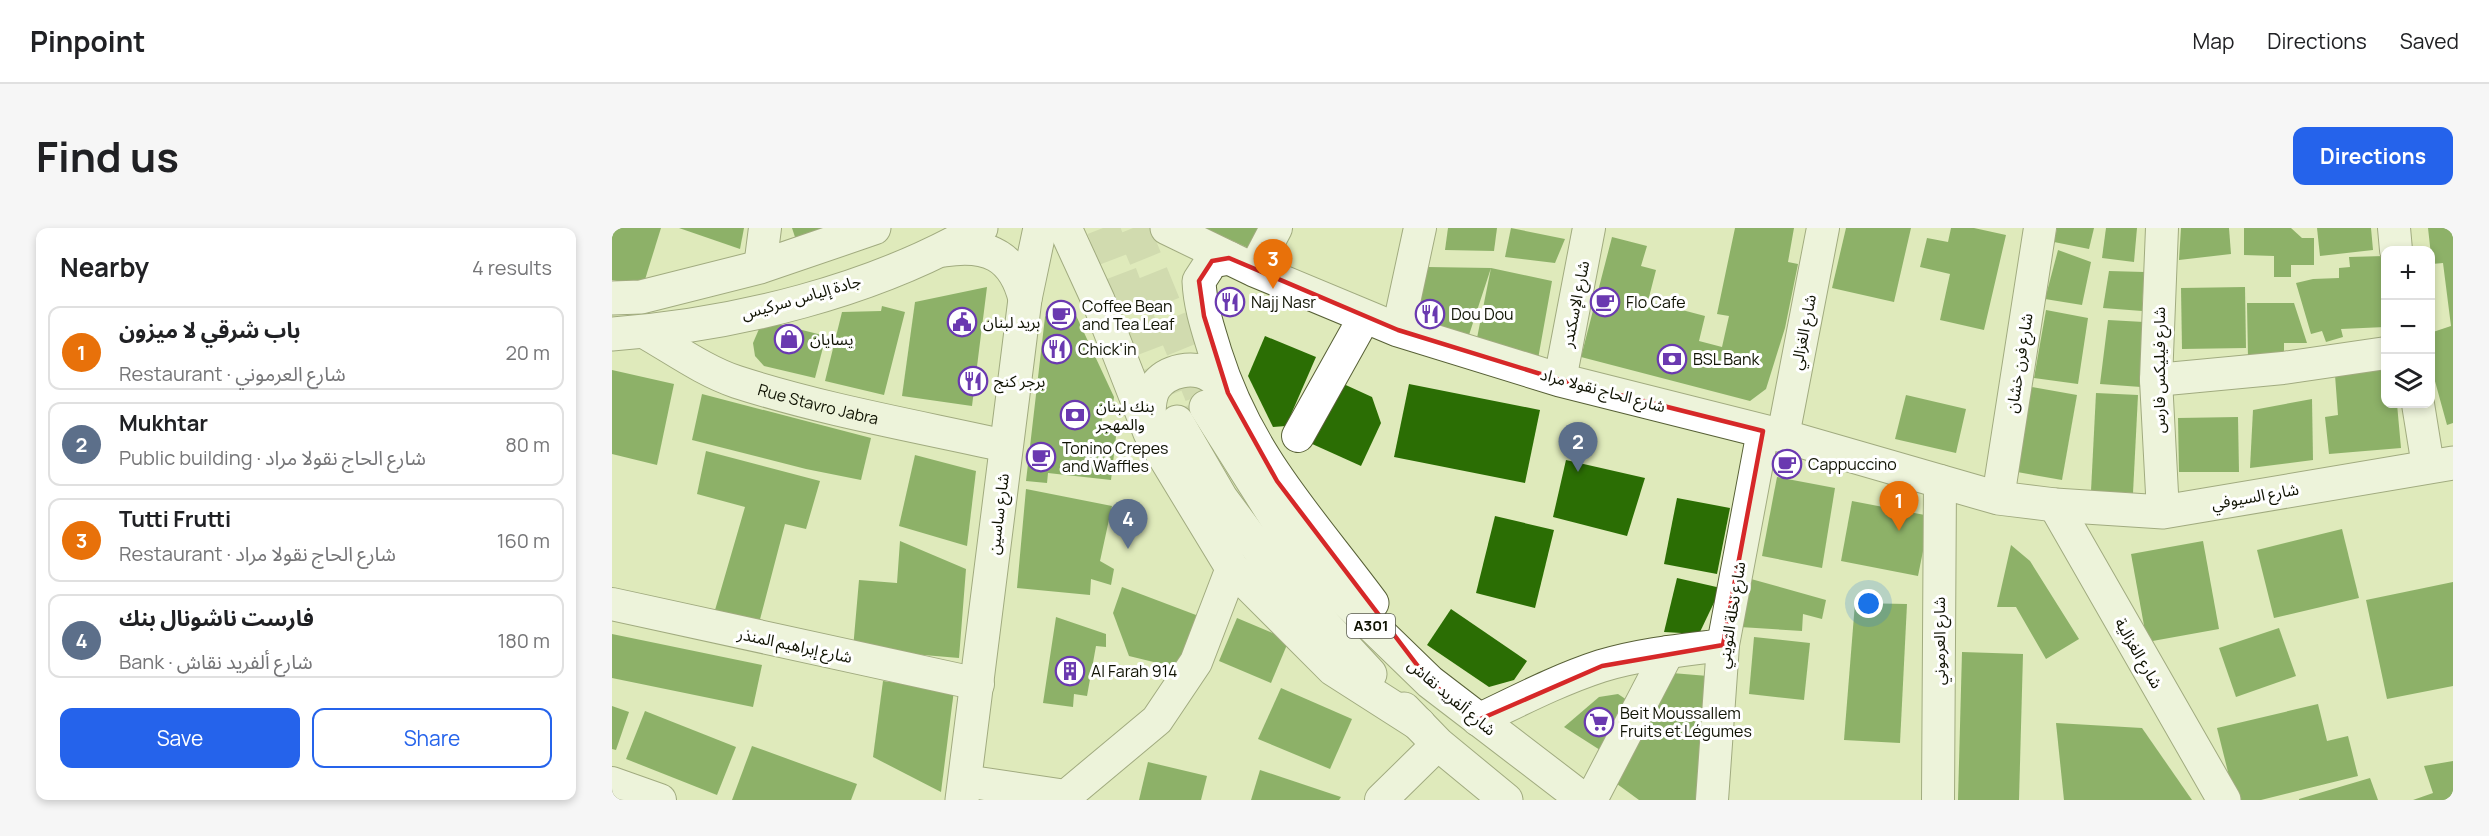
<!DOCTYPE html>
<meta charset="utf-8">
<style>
:root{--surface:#fff;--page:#f6f6f6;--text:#202124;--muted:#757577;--line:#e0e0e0;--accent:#2563eb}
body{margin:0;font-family:Manrope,"Noto Sans Arabic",sans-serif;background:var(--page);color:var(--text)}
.controls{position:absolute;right:18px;top:18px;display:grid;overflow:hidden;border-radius:12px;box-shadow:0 3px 9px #0003}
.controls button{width:54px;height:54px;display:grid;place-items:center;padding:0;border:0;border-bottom:2px solid var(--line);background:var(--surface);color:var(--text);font:30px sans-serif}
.you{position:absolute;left:1257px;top:376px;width:21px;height:21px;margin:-15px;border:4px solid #fff;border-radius:50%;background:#1a73e8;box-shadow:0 0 0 9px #1a73e833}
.badge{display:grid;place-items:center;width:39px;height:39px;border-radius:50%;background:var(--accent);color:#fff;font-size:20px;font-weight:700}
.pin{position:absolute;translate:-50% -50px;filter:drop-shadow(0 2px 3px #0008)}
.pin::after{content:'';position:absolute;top:32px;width:21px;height:18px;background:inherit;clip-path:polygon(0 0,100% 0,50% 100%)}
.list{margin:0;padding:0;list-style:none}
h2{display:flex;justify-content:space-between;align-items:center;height:78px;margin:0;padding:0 24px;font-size:26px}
h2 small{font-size:20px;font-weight:400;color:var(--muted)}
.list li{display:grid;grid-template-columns:39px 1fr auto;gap:18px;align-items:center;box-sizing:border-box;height:84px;margin:0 12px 12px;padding:0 12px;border:2px solid var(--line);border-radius:12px}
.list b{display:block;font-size:22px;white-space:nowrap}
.list p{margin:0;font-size:20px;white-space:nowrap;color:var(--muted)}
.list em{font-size:20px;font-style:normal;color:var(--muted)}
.actions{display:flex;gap:12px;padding:18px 24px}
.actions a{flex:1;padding:14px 0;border:2px solid var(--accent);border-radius:12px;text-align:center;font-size:21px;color:var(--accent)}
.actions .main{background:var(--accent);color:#fff}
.icon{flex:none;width:33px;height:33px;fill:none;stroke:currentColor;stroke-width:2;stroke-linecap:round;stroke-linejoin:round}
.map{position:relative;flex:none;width:1841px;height:572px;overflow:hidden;border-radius:12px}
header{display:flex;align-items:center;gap:36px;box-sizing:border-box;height:84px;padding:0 30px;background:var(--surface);border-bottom:2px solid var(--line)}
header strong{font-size:28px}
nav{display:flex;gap:33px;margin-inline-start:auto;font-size:21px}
.intro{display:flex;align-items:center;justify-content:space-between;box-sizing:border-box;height:144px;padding:0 36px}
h1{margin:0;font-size:42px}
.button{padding:15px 27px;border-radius:12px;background:var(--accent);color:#fff;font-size:21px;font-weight:700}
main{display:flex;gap:36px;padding:0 36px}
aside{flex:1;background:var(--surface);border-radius:12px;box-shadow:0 3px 9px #0003}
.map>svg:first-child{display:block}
.building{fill:#2b6e04}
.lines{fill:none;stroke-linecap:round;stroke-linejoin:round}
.highway-tunnel{stroke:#c0ca9f;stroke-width:33;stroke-dasharray:33 16;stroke-linecap:butt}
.street-casing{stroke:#576036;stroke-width:34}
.secondary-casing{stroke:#576036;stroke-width:35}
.highway-casing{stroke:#576036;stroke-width:35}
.street{stroke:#fff;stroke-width:32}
.secondary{stroke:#fff;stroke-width:33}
.highway{stroke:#fff;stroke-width:33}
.marked{fill:none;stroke:#d62828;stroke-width:4.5;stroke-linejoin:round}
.labels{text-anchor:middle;stroke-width:6;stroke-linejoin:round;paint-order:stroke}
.shield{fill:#fff;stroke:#585a4f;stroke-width:1.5}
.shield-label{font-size:15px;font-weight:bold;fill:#101303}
.street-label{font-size:16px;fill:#101303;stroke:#fff}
.poi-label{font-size:16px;fill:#101303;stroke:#fff;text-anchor:start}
</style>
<header>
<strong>Pinpoint</strong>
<nav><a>Map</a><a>Directions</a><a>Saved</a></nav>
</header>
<div class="intro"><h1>Find us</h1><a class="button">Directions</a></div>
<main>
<aside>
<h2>Nearby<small>4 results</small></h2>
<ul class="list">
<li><span class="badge" style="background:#e8710a">1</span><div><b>باب شرقي لا ميزون</b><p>Restaurant · شارع العرموني</p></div><em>20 m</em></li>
<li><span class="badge" style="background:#5c6f8a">2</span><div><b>Mukhtar</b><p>Public building · شارع الحاج نقولا مراد</p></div><em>80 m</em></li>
<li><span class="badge" style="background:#e8710a">3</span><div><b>Tutti Frutti</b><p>Restaurant · شارع الحاج نقولا مراد</p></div><em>160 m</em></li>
<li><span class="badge" style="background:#5c6f8a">4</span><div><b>فارست ناشونال بنك</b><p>Bank · شارع ألفريد نقاش</p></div><em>180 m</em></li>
</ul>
<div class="actions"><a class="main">Save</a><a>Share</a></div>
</aside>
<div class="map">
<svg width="1841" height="572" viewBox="0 0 1841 572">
<rect width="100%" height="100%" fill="#dfeabb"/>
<g class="building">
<polygon points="0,0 49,0 31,58 0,52"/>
<polygon points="67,0 132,0 128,21"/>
<polygon points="180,0 213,0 184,12"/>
<polygon points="593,0 654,0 645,24"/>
<polygon points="836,0 885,0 882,23 833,22"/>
<polygon points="899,0 953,11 943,35 893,29"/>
<polygon points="1123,0 1182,0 1176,34 1186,36 1173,100 1154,161 1138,173 969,129 1000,9 1035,18 1029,38 1044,42 1036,73 1093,88 1087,113 1110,119 1117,88 1105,86"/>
<polygon points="1234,0 1299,0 1282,74 1220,60"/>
<polygon points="1339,0 1362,0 1394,7 1372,102 1328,92 1338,46 1308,39 1315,10 1336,14"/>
<polygon points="1445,0 1482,0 1477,21 1442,14"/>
<polygon points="1494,0 1525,0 1522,34 1490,30"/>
<polygon points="1569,0 1617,0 1619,26 1567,32"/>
<polygon points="1632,0 1679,0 1690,10 1702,10 1702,37 1679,37 1679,49 1662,49 1662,28 1632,27"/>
<polygon points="1705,0 1759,0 1761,22 1708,28"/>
<polygon points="1816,0 1841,0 1841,195 1835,197 1818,135 1818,105 1839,98 1831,35 1820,36"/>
<polygon points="1446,22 1479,34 1470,77 1433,71"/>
<polygon points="1772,28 1773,99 1729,101 1731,109 1714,114 1710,103 1699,106 1684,55 1701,51 1727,50 1727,40 1738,39 1737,29"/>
<polygon points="816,39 879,40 940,53 926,131 865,110 879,40 856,110 802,99"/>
<polygon points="1497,43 1532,44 1530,83 1491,80"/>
<polygon points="375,59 360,178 290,168 303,74"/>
<polygon points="1633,59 1634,120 1570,121 1569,60"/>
<polygon points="1635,75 1682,75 1695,115 1672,115 1672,129 1636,130"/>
<polygon points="270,78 293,84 272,167 213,153 230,84 269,83"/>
<polygon points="452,78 461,81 502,169 500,185 491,184 489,198 505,200 499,252 436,245 435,255 414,253 433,89 440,79"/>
<polygon points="1434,82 1476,90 1466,156 1422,150"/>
<polygon points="1496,92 1532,94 1529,159 1488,156"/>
<polygon points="162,95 214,108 203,150 152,138 143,128 141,115 147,101"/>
<polygon points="653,108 704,129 674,198 661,199 636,148"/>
<polygon points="0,142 62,156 45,237 0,226"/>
<polygon points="1773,142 1773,176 1785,176 1789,220 1717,226 1713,189 1726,187 1723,147"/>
<polygon points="725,153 760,169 769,195 749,238 698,215"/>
<polygon points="797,156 928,182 913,255 782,229"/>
<polygon points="1408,157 1465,167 1450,252 1394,242"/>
<polygon points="1484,165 1526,167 1521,265 1479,263"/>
<polygon points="90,166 259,210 249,252 194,241 80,212"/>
<polygon points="1294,167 1354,181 1344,225 1283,211"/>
<polygon points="1700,171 1701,232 1638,240 1641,182"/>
<polygon points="1626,189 1627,244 1567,244 1566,190"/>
<polygon points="94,223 208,253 194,301 173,296 146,399 101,389 133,279 85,266"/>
<polygon points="303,227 364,243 355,318 287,298"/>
<polygon points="954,232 1033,250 1015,308 941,289"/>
<polygon points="1165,249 1223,260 1210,340 1150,328"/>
<polygon points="414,261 500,278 488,333 502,341 499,357 479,351 478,367 405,360"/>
<polygon points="1065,270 1118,280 1105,346 1052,336"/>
<polygon points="1240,273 1318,288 1306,348 1229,333"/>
<polygon points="883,288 942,302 923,380 864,365"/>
<polygon points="1730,301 1747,370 1662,390 1645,322"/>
<polygon points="288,313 354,341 347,430 241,421 247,352 285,355"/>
<polygon points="1591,313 1607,401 1535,414 1519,326"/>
<polygon points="1399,317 1418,333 1467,411 1434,431 1404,379 1385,379"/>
<polygon points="1065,350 1109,360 1087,406 1052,404"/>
<polygon points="1139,351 1214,372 1210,391 1191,386 1190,403 1128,399"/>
<polygon points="1841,354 1841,458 1775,471 1754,372"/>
<polygon points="510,359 592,390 570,441 517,428 501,385"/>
<polygon points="1243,375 1295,376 1288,515 1232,512"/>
<polygon points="839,381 915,433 902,452 877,459 815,417"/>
<polygon points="444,389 494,406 494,419 484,418 475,468 462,466 461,479 431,475"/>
<polygon points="625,390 677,412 659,455 607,433"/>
<polygon points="1667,400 1684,448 1624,469 1607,420"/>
<polygon points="0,406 150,437 141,479 0,450"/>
<polygon points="1142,409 1198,415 1192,472 1137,466"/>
<polygon points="1350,424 1411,426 1407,572 1346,572"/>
<polygon points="1060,445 1096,448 1090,572 1027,572 1001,553"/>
<polygon points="271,453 342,462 329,564 261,529"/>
<polygon points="669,460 740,491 718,541 646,511"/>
<polygon points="1006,466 1018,474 988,522 952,499 987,469"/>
<polygon points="1706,476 1715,513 1736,508 1746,548 1649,572 1623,572 1605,500"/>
<polygon points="0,478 17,484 4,522 0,521"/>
<polygon points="33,483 124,519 105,567 14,531"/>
<polygon points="1444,495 1530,500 1580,572 1452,572"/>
<polygon points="140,518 245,556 239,572 120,572"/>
<polygon points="1841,533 1841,572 1801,572 1821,565 1812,538"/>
<polygon points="536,534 595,548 589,572 527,572"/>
<polygon points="648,542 729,569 727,572 639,572"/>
<polygon points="1758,550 1766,572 1687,572 1687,571"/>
</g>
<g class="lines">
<g class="highway-tunnel">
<polyline points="491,0 565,194"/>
<polyline points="521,0 594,179"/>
</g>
<g class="street-casing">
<g id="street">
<polyline points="1550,0 1544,152 1551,284"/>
<polyline points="1782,0 1784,22"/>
<polyline points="148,39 153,0"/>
<polyline points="642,42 664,0"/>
<polyline points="786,102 808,0"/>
<path id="s1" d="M 32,104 C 62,121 92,143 125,154 C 212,182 304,198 394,218"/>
<polyline points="948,152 977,0"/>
<polyline points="1544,152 1671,140 1774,125"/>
<polyline points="1806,176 1816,238"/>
<polyline points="686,208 752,90"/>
<polyline points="1171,208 1211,0"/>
<polyline points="1386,270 1428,0"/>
<polyline points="0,376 366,456"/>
<path d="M 866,492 C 906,473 946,452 989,438 C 1028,426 1071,422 1111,417"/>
<polyline points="353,553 454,568 545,492 584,434 620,340"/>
<polyline points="0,555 48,572"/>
<polyline points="769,572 826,516"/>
<polyline points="979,572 1056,424"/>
<polyline points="1100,572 1111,417 1151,203"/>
<polyline points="1326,572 1328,253"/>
</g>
</g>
<g class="secondary-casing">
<g id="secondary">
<polyline points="555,0 642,42 786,102 948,152 1171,208 1386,270 1443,277 1551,284 1841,235"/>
<path d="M 332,22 C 375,15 402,27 413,71"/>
<polyline points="0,70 29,69 148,39 262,0"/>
<path d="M 0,106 C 123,97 262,63 369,0"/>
<polyline points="1443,277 1612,572"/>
<polyline points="350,572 413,71 428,0"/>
</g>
</g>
<g class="highway-casing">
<g id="highway">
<polyline points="453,0 486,72 538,205 620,340 721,441 807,496"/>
<path d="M 617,30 L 600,33 L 587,53 C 588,78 596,101 603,124 C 636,229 697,290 760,375"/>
<polyline points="594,179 688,328 818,454 972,572"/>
<polyline points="565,194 609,270 666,347 758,446"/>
<path d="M 538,201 C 537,188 535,171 543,159 C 555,142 582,137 599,148 C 605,152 611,160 616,165"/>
<polyline points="792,481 826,516 894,572"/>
</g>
</g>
<use href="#street" class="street"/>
<use href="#secondary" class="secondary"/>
<use href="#highway" class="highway"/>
</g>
<path d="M0 0H1841V572H0ZM 617,30 L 786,102 L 948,152 L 1151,203 L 1111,417 L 990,438 L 866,492 L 818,454 L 665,253 L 616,165 L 592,88 L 587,53 L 600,33 Z" fill="#dfeabb" fill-opacity=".55" fill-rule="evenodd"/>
<path class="marked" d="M 617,30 L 786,102 L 948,152 L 1151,203 L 1111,417 L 990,438 L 866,492 L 818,454 L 665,253 L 616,165 L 592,88 L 587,53 L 600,33 Z"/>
<defs>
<g id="restaurant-ring" transform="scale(1.5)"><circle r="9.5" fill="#fff" stroke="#6a39b0" stroke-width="1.5"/><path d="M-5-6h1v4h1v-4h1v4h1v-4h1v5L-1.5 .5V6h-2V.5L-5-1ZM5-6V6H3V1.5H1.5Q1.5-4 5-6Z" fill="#6a39b0"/></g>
<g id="cafe-ring" transform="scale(1.5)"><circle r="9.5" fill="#fff" stroke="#6a39b0" stroke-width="1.5"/><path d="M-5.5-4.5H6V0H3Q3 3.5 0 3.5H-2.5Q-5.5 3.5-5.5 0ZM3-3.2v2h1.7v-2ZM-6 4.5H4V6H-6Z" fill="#6a39b0"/></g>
<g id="civic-ring" transform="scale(1.5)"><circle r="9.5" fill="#fff" stroke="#6a39b0" stroke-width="1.5"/><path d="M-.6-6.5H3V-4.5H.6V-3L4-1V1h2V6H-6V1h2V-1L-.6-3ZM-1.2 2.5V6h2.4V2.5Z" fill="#6a39b0"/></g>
<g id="shop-ring" transform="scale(1.5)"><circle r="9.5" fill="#fff" stroke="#6a39b0" stroke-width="1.5"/><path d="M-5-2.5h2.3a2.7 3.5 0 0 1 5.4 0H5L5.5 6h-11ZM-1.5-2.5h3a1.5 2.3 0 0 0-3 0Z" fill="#6a39b0"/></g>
<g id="bank-ring" transform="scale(1.5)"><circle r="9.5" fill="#fff" stroke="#6a39b0" stroke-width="1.5"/><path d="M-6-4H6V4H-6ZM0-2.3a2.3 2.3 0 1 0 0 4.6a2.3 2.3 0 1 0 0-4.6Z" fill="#6a39b0"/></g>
<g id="building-ring" transform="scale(1.5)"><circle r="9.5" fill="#fff" stroke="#6a39b0" stroke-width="1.5"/><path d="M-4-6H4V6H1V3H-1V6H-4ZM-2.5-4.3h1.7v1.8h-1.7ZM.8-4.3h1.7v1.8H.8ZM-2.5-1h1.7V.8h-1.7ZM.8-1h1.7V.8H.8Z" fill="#6a39b0"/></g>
<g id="supermarket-ring" transform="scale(1.5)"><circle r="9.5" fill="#fff" stroke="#6a39b0" stroke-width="1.5"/><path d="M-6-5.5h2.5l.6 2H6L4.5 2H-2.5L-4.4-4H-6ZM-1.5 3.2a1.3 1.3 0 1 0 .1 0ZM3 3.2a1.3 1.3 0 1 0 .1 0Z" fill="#6a39b0"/></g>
</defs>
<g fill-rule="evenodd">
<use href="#restaurant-ring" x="618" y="74"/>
<use href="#cafe-ring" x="993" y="74"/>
<use href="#restaurant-ring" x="818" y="86"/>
<use href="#cafe-ring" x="449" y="87"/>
<use href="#civic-ring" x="350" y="94"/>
<use href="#shop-ring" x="177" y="111"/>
<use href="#restaurant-ring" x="445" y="121"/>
<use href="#bank-ring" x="1060" y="131"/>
<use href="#restaurant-ring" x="361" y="153"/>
<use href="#bank-ring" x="463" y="187"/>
<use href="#cafe-ring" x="429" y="229"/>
<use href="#cafe-ring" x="1175" y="236"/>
<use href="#building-ring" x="458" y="443"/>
<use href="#supermarket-ring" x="987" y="494"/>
</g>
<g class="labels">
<rect class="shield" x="735" y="386" width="48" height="24" rx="4.5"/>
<g class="shield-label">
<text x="759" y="403">A301</text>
</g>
<g class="street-label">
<text transform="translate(189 69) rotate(-16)" y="6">جادة إلياس سركيس</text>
<text transform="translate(963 76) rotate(-79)" y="6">شارع الإسكندر</text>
<text transform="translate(1191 104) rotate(-79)" y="6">شارع الغزالي</text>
<text transform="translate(1407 135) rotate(-81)" y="6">شارع فرن خشان</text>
<text transform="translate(1547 142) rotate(-90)" y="6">شارع فيليكس فارس</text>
<text transform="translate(991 162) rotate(15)" y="6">شارع الحاج نقولا مراد</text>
<text dy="6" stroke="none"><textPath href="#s1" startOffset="190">Rue Stavro Jabra</textPath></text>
<text transform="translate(1643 268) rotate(-10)" y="6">شارع السيوفي</text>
<text transform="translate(386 286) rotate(-83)" y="6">شارع ساسين</text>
<text transform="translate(1119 387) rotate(-81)" y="6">شارع نخلة التويني</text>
<text transform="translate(1327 413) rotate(-90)" y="6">شارع العرموني</text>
<text transform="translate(183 417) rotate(12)" y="6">شارع إبراهيم المنذر</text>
<text transform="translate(1527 425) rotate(60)" y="6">شارع الغزالية</text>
<text transform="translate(840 469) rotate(40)" y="6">شارع ألفريد نقاش</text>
</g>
<g class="poi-label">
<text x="639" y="80">Najj Nasr</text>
<text x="1014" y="80">Flo Cafe</text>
<text x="470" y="84">Coffee Bean<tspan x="470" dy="18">and Tea Leaf</tspan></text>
<text x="839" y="92">Dou Dou</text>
<text x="371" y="100">بريد لبنان</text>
<text x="198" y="117">يسايان</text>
<text x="466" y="127">Chick'in</text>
<text x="1081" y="137">BSL Bank</text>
<text x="382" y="159">برجر كنج</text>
<text x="484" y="184">بنك لبنان<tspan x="484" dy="18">والمهجر</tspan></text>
<text x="450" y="226">Tonino Crepes<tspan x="450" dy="18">and Waffles</tspan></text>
<text x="1196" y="242">Cappuccino</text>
<text x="479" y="449">Al Farah 914</text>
<text x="1008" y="491">Beit Moussallem<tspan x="1008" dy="18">Fruits et Légumes</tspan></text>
</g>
</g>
</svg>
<div class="controls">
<button>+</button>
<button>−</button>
<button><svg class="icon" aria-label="layers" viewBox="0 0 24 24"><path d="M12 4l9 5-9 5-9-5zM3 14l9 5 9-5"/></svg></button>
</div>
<div class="you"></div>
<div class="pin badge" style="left:1287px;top:303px;background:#e8710a">1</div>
<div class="pin badge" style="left:966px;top:244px;background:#5c6f8a">2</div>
<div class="pin badge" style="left:661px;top:61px;background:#e8710a">3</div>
<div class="pin badge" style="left:516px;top:321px;background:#5c6f8a">4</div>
</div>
</main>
